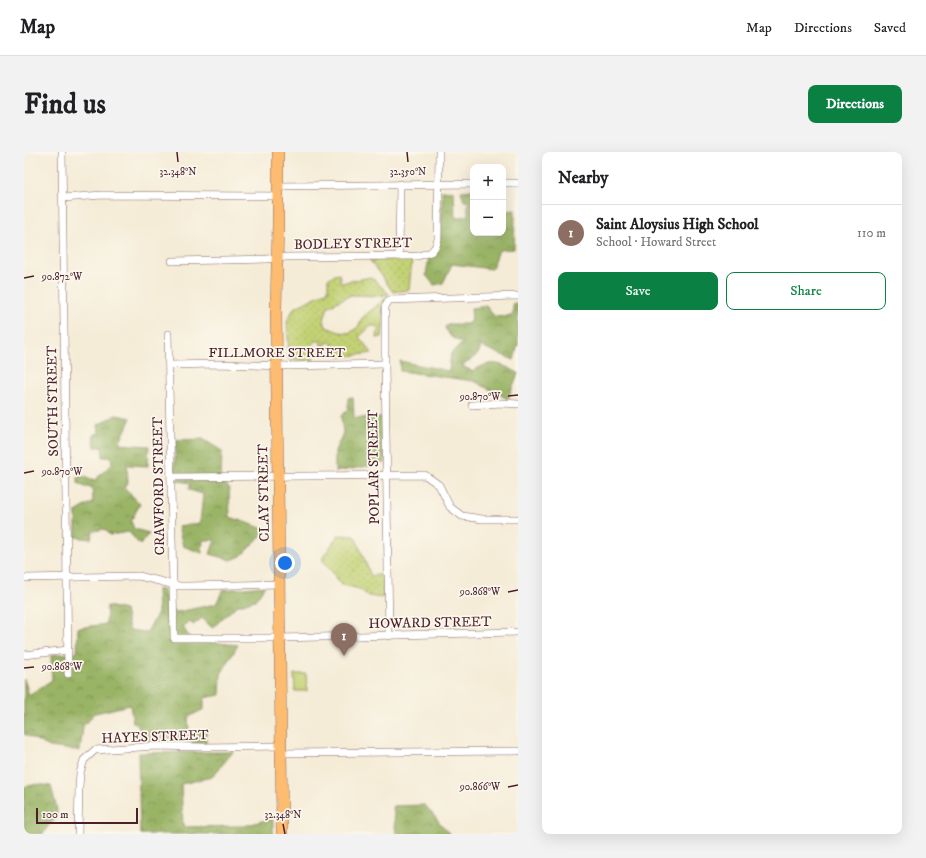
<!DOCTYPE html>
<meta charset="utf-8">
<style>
:root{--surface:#fff;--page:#f2f2f2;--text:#202124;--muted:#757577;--line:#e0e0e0;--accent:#0b8043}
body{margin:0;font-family:"IM FELL DW Pica",serif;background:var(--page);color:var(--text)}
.controls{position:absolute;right:12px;top:12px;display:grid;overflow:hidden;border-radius:8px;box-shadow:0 4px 16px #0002}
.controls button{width:36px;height:36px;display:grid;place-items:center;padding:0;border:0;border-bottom:1px solid var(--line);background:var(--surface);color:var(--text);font:20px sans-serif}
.scale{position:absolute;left:12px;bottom:10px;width:102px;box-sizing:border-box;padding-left:4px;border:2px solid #4a1f2b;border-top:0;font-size:11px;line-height:14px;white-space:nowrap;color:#4a1f2b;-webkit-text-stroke:3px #fbf7ec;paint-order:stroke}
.you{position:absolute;left:261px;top:411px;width:14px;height:14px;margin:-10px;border:3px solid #fff;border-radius:50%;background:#1a73e8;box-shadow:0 0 0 6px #1a73e833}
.badge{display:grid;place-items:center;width:26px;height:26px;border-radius:50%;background:var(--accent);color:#fff;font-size:13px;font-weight:700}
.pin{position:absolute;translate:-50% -33px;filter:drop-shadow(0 1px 2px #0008)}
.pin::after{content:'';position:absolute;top:21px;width:14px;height:12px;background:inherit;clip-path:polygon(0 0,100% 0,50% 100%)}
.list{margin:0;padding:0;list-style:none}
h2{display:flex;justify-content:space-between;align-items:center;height:52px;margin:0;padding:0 16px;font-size:17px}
h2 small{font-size:13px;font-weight:400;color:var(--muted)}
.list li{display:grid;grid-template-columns:26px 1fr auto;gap:12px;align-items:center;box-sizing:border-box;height:56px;padding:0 16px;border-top:1px solid var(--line)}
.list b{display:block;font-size:15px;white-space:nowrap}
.list p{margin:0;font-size:13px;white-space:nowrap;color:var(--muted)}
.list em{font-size:13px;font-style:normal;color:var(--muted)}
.actions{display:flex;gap:8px;padding:12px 16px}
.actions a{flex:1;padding:9px 0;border:1px solid var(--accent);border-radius:8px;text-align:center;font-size:14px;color:var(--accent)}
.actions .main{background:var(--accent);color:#fff}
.map{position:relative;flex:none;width:494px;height:682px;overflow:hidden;border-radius:8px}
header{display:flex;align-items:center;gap:24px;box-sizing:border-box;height:56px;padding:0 20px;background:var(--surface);border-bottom:1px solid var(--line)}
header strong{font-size:19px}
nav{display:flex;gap:22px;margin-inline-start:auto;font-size:14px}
.intro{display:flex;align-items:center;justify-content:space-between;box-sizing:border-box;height:96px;padding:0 24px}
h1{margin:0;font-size:28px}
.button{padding:10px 18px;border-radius:8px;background:var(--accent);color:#fff;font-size:14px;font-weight:700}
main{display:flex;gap:24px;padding:0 24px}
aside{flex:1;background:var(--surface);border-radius:8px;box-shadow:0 4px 16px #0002}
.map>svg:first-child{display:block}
.grass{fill:url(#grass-dots);stroke:#867850}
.forest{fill:url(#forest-crowns);stroke:#726a48}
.pitch{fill:#c3d274;stroke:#867850}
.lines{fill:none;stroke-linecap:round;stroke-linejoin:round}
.street-casing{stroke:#866767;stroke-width:8}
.primary-casing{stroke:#866767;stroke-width:12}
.street{stroke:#fff;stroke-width:7}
.primary{stroke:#fdbc6f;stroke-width:11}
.ticks{fill:none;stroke:#4a1f2b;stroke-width:1.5}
.labels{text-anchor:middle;stroke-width:3.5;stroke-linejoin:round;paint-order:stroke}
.street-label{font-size:14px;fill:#4a1f2b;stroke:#fbf7ec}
.ticks-label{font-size:10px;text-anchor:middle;fill:#4a1f2b;stroke:#fbf7ec;stroke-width:3.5;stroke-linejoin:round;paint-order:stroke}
</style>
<header>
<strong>Map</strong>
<nav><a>Map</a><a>Directions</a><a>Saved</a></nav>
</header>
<div class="intro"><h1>Find us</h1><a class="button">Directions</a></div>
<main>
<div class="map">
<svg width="494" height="682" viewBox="0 0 494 682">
<defs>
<pattern id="grass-dots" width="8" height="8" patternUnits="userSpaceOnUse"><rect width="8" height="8" fill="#c3d274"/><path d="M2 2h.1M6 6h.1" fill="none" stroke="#a9b465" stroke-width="1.8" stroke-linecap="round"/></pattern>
<pattern id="forest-crowns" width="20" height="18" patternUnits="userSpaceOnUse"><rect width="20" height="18" fill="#9ab466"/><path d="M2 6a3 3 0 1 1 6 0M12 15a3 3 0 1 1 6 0" fill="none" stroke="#809254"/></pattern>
</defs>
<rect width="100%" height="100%" fill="#fbf7ec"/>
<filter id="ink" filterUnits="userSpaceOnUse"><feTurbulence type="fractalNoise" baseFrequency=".025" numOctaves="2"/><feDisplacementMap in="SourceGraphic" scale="8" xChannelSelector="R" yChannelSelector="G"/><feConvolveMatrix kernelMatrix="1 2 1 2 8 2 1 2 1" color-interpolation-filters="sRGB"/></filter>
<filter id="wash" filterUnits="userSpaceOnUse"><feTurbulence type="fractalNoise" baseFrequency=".012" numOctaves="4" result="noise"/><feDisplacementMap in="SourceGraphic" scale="16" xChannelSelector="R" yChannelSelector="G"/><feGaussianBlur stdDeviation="0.9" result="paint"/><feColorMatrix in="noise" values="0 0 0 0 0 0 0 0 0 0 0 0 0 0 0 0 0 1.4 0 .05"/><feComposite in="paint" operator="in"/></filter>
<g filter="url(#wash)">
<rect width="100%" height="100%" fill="#f5ecd7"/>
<g class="grass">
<polygon points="345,107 388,107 385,138 369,140"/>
<polygon points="315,122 317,131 347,125 365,142 356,144 327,143 304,154 300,168 302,175 315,180 326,181 335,174 338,166 363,145 358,185 353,186 354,174 347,174 335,185 348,201 315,205 308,196 308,190 302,191 301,196 297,194 297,189 290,189 289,209 265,207 263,169 270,156 304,139 304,127 310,123"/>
<polygon points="314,383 331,384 347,424 361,422 358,446 344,444 336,437 318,433 298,407"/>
</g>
<g class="forest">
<path d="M 449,38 L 449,81 L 479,81 L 480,59 L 491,58 L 490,97 L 475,98 L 468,117 L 428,112 L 419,131 L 410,133 L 402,123 L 405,105 C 420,92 418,58 418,39 L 430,39 L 431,66 L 444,64 L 444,49 L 440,49 L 437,39 Z"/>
<path d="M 489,151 L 494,152 L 494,192 L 490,208 L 457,194 L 454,202 L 438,214 L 448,219 C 469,208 474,210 494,221 L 484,247 L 450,229 L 376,219 L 376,209 L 425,219 L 427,201 L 439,191 L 427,185 L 421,176 L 423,172 L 443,172 L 448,169 L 447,156 L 462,154 L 470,164 L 480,165 L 489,162 Z"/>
<polygon points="329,245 330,266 360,265 361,311 311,320 311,299 319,281 317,264 324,258 324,246"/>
<polygon points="92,263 107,266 95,292 125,294 124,314 103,313 104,331 100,335 116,352 107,369 110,377 125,381 116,393 105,380 86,383 81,377 69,379 67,387 52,385 52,360 65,352 69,352 68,335 61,335 54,331 54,323 71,328 88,312 87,305 79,305 78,295 71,295 69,283 75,281 74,273"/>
<polygon points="179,287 198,299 197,327 205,336 206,365 243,378 217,404 207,408 186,402 191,388 179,388 178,401 159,394 154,374 176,371 179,342 165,338 166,331 150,328 152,288"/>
<polygon points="241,434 231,448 212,454 188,476 178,466 169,473 166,470 159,475 167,488 214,493 197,522 196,543 180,546 180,557 164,565 165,580 182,580 182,592 114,589 115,574 109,570 106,553 71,561 59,574 56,599 26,595 0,582 0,527 5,543 28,528 27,503 53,501 54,476 82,472 83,454 101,458 105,478 123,480 134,461 133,437 140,438 143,458 154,460 192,452 199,438"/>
<polygon points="209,600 188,625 157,632 159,675 220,674 249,666 249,682 116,682 114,601"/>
<polygon points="13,632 27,634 33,658 32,667 24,674 19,682 0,682 0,635"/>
<polygon points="401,653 425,682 372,682 369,654"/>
</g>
<polygon class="pitch" points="270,522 282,522 283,539 271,539"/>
</g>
<g filter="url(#ink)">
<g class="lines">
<g class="street-casing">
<g id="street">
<polyline points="38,0 44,522"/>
<polyline points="479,31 494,31"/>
<polyline points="254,34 449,32"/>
<polyline points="39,46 78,43 254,44"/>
<polyline points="375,104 376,32"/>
<polyline points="148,109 243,107 262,105 394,104 407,100 412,94 414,87 415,0"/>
<polyline points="144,182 150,486 256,486 494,480"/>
<polyline points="145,213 193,212 265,214 361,212"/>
<polyline points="448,253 477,251 494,252"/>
<polyline points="148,325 401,323 415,333 426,355 438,364 458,367 494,367"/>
<polyline points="0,426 115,424 155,434 163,434 255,432"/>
<polyline points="365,484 361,212 361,155 365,148 494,144"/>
<polyline points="0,503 44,498"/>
<polyline points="257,601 494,599"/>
<polyline points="54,682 55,635 56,621 60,608 71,598 132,594 178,595 257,594"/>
</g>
</g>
<g class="primary-casing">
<polyline id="primary" points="254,0 254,72 252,157 258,682"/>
</g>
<use href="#street" class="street"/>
<use href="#primary" class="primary"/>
</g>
</g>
<path class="ticks" d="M 153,0 L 154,10M 383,0 L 384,10M 0,126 L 10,124M 484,244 L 494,243M 0,321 L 10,319M 484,440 L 494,438M 0,516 L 10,515M 484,635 L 494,633M 259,672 L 261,682"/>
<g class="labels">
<g class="street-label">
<text transform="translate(329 91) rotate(-1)" y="5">BODLEY STREET</text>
<text x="253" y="205">FILLMORE STREET</text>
<text transform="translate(28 249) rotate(-91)" y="5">SOUTH STREET</text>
<text transform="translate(349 315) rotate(-91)" y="5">POPLAR STREET</text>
<text transform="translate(134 334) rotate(-91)" y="5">CRAWFORD STREET</text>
<text transform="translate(239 341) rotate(-91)" y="5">CLAY STREET</text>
<text transform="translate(406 470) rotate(-1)" y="5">HOWARD STREET</text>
<text transform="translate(131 584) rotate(-2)" y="5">HAYES STREET</text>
</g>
</g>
<g class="ticks-label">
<text x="154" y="23">32.348°N</text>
<text x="384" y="23">32.350°N</text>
<text x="38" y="128">90.872°W</text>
<text x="456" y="248">90.870°W</text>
<text x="38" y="323">90.870°W</text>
<text x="456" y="443">90.868°W</text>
<text x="38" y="518">90.868°W</text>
<text x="456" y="638">90.866°W</text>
<text x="259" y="666">32.348°N</text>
</g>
</svg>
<div class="controls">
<button>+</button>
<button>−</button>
</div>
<div class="scale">100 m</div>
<div class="you"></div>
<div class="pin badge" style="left:320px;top:504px;background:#8d6e63">1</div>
</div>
<aside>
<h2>Nearby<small></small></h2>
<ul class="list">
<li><span class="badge" style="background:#8d6e63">1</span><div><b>Saint Aloysius High School</b><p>School · Howard Street</p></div><em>110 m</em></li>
</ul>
<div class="actions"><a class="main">Save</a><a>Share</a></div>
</aside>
</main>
